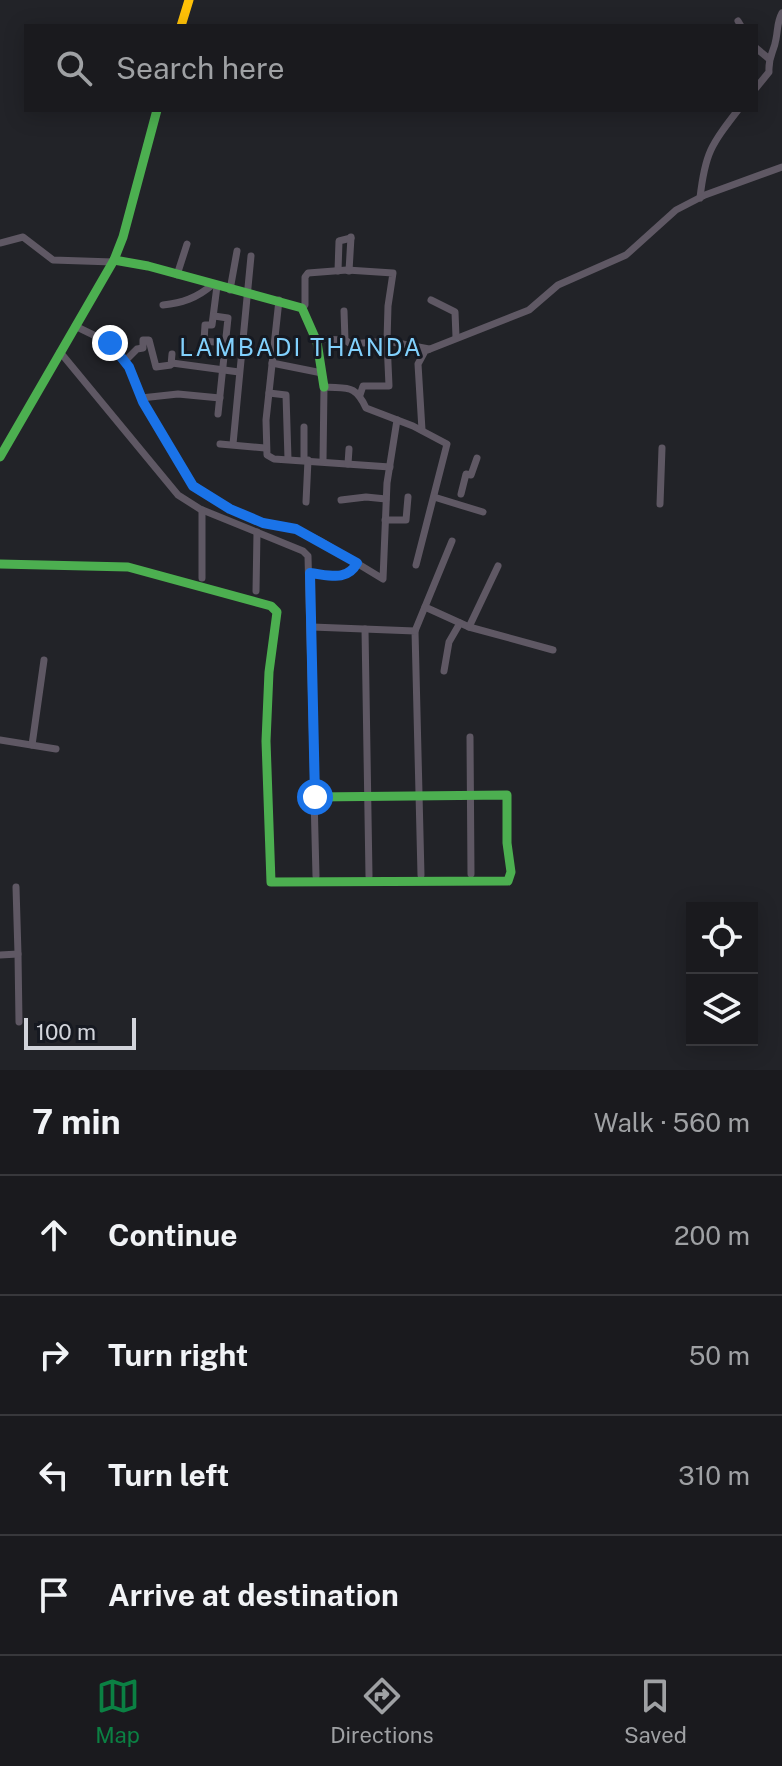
<!DOCTYPE html>
<meta charset="utf-8">
<style>
:root{--surface:#1a1a1e;--page:#27272b;--text:#f1f3f6;--muted:#9fa1a4;--line:#38383c;--accent:#0b8043}
body{margin:0;font-family:"Public Sans",sans-serif;background:var(--page);color:var(--text)}
.controls{position:absolute;right:24px;bottom:24px;display:grid;overflow:hidden;border-radius:0px;box-shadow:0 4px 20px #0003}
.controls button{width:72px;height:72px;display:grid;place-items:center;padding:0;border:0;border-bottom:2px solid var(--line);background:var(--surface);color:var(--text);font:40px sans-serif}
.scale{position:absolute;left:24px;bottom:20px;width:112px;box-sizing:border-box;padding-left:8px;border:4px solid #d2d4db;border-top:0;font-size:22px;line-height:28px;white-space:nowrap;color:#d2d4db;-webkit-text-stroke:6px #161921;paint-order:stroke}
.stop{position:absolute;width:24px;height:24px;margin:-18px;border:6px solid #1a73e8;border-radius:50%;background:#fff}
.stop.end{background:#1a73e8;border-color:#fff;box-shadow:0 2px 8px #0008}
.list{margin:0;padding:0;list-style:none}
h2{display:flex;justify-content:space-between;align-items:center;height:104px;margin:0;padding:0 32px;font-size:34px}
h2 small{font-size:26px;font-weight:400;color:var(--muted)}
.list li{display:grid;grid-template-columns:52px 1fr auto;gap:24px;align-items:center;box-sizing:border-box;height:120px;padding:0 32px;border-top:2px solid var(--line)}
.list b{display:block;font-size:30px;white-space:nowrap}
.list em{font-size:26px;font-style:normal;color:var(--muted)}
.icon{flex:none;width:44px;height:44px;fill:none;stroke:currentColor;stroke-width:2;stroke-linecap:round;stroke-linejoin:round}
.map{position:relative;flex:none;width:782px;height:1070px;overflow:hidden}
.search{position:absolute;background:var(--surface);box-shadow:0 4px 20px #0003;left:24px;right:24px;top:24px;height:88px;display:flex;align-items:center;gap:20px;box-sizing:border-box;padding:0 28px;border-radius:0px;color:var(--muted);font-size:30px}
.sheet{height:584px;background:var(--surface)}
nav{display:flex;justify-content:space-around;align-items:center;box-sizing:border-box;height:112px;border-top:2px solid var(--line);background:var(--surface);font-size:22px;color:var(--muted)}
nav a{display:grid;justify-items:center;gap:4px}
nav .on{color:var(--accent)}
.map>svg:first-child{display:block}
.lines{fill:none;stroke-linecap:round;stroke-linejoin:round}
.street{stroke:#5f5864;stroke-width:7}
.fast{stroke:#4caf50;stroke-width:9}
.slow{stroke:#ffc107;stroke-width:9}
.route{stroke:#1a73e8;stroke-width:10}
.labels{text-anchor:middle;stroke-width:6;stroke-linejoin:round;paint-order:stroke}
.quarter-label{font-size:24px;letter-spacing:2px;fill:#82d1fd;stroke:#161921}
</style>
<div class="map">
<svg width="782" height="1070" viewBox="0 0 782 1070">
<rect width="100%" height="100%" fill="#222328"/>
<g class="lines">
<g class="street">
<polyline points="738,21 741,26"/>
<polyline points="756,48 768,58"/>
<path d="M 756,88 L 769,72 C 768,55 774,53 776,39 C 778,29 777,22 782,13"/>
<path d="M 700,198 C 705,153 711,145 738,110"/>
<polyline points="0,243 23,237 53,260 113,262"/>
<polyline points="338,271 339,241 351,238"/>
<polyline points="349,271 351,237"/>
<polyline points="177,275 187,244"/>
<polyline points="217,286 212,325 205,325 204,341 225,343"/>
<polyline points="230,290 237,251"/>
<polyline points="279,300 266,420 267,455 274,459 390,467"/>
<polyline points="431,300 455,312 456,337"/>
<path d="M 163,305 C 182,303 197,298 212,285"/>
<polyline points="302,308 305,305 305,277 308,273 347,270 393,273 388,306 387,341 429,349"/>
<polyline points="344,311 345,340 351,344 387,341 389,386 363,386 360,395"/>
<polyline points="214,316 228,318 218,414"/>
<polyline points="75,326 110,343 129,367 143,402 193,486 230,509 263,523 296,529 322,542 383,579 387,483 397,420"/>
<polyline points="316,339 345,340"/>
<polyline points="60,352 178,495 200,509 303,551 308,556 316,876"/>
<polyline points="125,361 137,349 143,348 143,340 149,340 156,367 171,365 172,354"/>
<polyline points="172,363 239,372"/>
<polyline points="272,363 322,373"/>
<polyline points="269,393 286,395 288,459"/>
<polyline points="141,398 178,394 220,398"/>
<polyline points="304,427 304,460"/>
<polyline points="422,430 418,364 425,351 529,310 558,285 626,255 676,210 705,195 782,167"/>
<polyline points="220,444 265,448"/>
<polyline points="233,444 251,256"/>
<path d="M 323,461 L 324,387 C 348,389 355,384 366,408 L 413,426 L 447,444 L 416,565"/>
<polyline points="348,464 349,449"/>
<polyline points="461,494 466,474 471,475 477,458"/>
<polyline points="434,497 483,512"/>
<polyline points="341,500 366,497 386,499"/>
<polyline points="306,502 308,460"/>
<polyline points="660,504 662,448"/>
<polyline points="385,520 406,520 408,497"/>
<path d="M 310,573 C 329,575 347,582 357,563"/>
<polyline points="202,578 202,510"/>
<polyline points="256,591 257,532"/>
<polyline points="425,607 469,627 553,650"/>
<polyline points="312,627 415,631 421,875"/>
<polyline points="469,627 498,566"/>
<polyline points="365,629 369,876"/>
<polyline points="415,631 452,541"/>
<polyline points="444,671 449,642 460,623"/>
<polyline points="470,737 471,874"/>
<polyline points="0,740 56,749"/>
<polyline points="32,745 44,660"/>
<polyline points="18,954 19,1022"/>
<polyline points="0,955 18,954 16,887"/>
</g>
<g class="fast">
<polyline points="114,260 148,266 302,308 317,342 324,387"/>
<polyline points="0,457 114,260 123,237 157,110"/>
<polyline points="0,564 128,567 271,606 277,612 269,672 266,741 271,882 508,881 511,872 507,843 507,795 315,797"/>
</g>
<polyline class="slow" points="181,26 189,0"/>
</g>
<g class="lines">
<path class="route" d="M 110,343 L 129,367 L 143,402 L 193,486 L 230,509 L 263,523 L 296,529 L 357,563 C 347,582 329,575 310,573 L 315,797"/>
</g>
<g class="labels">
<g class="quarter-label">
<text x="301" y="356">LAMBADI THANDA</text>
</g>
</g>
</svg>
<div class="controls">
<button><svg class="icon" aria-label="locate" viewBox="0 0 24 24"><circle cx="12" cy="12" r="6"/><path d="M12 2v4M12 18v4M2 12h4M18 12h4"/></svg></button>
<button><svg class="icon" aria-label="layers" viewBox="0 0 24 24"><path d="M12 4l9 5-9 5-9-5zM3 14l9 5 9-5"/></svg></button>
</div>
<div class="scale">100 m</div>
<div class="stop" style="left:315px;top:797px"></div>
<div class="stop end" style="left:110px;top:343px"></div>
<div class="search"><svg class="icon" aria-label="search" viewBox="0 0 24 24"><circle cx="10" cy="10" r="6"/><path d="M15 15l6 6"/></svg>Search here</div>
</div>
<section class="sheet">
<h2>7 min<small>Walk · 560 m</small></h2>
<ul class="list">
<li><svg class="icon" aria-label="ahead" viewBox="0 0 24 24"><path d="M12 20V5M6 11l6-6 6 6"/></svg><div><b>Continue</b></div><em>200 m</em></li>
<li><svg class="icon" aria-label="right" viewBox="0 0 24 24"><path d="M7 20v-9h11M14 6l5 5-5 5"/></svg><div><b>Turn right</b></div><em>50 m</em></li>
<li><svg class="icon" aria-label="left" viewBox="0 0 24 24"><path d="M17 20v-9H6M10 6l-5 5 5 5"/></svg><div><b>Turn left</b></div><em>310 m</em></li>
<li><svg class="icon" aria-label="arrive" viewBox="0 0 24 24"><path d="M6 21V4h12l-3 4 3 4H6"/></svg><div><b>Arrive at destination</b></div></li>
</ul>
</section>
<nav>
<a class="on"><svg class="icon" aria-label="map" viewBox="0 0 24 24"><path d="M3 6l6-2 6 2 6-2v14l-6 2-6-2-6 2zM9 4v14M15 6v14"/></svg>Map</a>
<a><svg class="icon" aria-label="directions" viewBox="0 0 24 24"><path d="M12 3l9 9-9 9-9-9zM9 14v-3h6M13 9l2 2-2 2"/></svg>Directions</a>
<a><svg class="icon" aria-label="saved" viewBox="0 0 24 24"><path d="M7 4h10v16l-5-4-5 4z"/></svg>Saved</a>
</nav>
